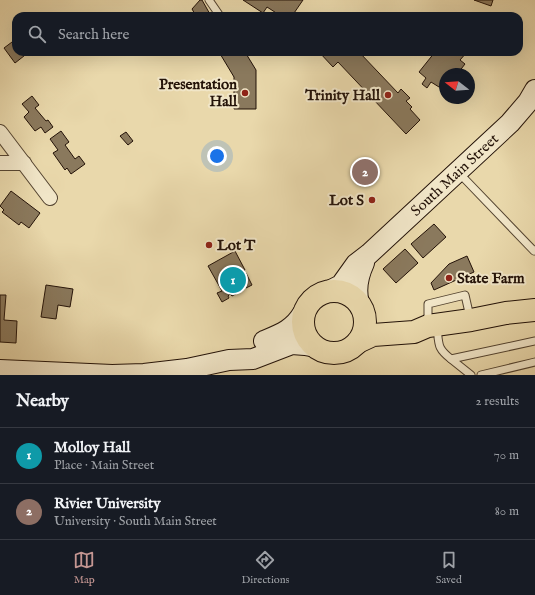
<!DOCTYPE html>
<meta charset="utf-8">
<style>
:root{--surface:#171b24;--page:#242831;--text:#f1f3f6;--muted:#9ea1a6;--line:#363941;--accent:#c59692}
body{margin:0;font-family:"IM FELL English",serif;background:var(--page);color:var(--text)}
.compass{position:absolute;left:439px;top:68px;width:36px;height:36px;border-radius:50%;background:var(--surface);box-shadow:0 4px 16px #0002;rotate:287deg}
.you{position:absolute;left:217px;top:156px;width:14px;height:14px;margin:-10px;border:3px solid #fff;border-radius:50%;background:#1a73e8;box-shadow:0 0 0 6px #1a73e833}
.badge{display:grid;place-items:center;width:26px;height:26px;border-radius:50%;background:var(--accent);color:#fff;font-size:13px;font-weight:700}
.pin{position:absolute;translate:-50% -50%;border:2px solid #fff;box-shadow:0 1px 4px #0006}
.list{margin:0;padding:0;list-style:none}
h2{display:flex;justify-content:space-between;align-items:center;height:52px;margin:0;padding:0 16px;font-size:17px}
h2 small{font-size:13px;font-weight:400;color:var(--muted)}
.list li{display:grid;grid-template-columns:26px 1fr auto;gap:12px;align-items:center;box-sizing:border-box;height:56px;padding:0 16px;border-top:1px solid var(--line)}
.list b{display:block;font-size:15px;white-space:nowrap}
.list p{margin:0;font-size:13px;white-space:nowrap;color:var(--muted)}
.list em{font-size:13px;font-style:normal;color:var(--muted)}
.icon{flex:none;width:22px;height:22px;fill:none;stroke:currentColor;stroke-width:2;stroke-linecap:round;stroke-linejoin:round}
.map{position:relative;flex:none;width:535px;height:375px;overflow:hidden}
.search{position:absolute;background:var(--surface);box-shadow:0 4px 16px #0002;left:12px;right:12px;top:12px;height:44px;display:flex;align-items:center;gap:10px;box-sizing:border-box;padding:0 14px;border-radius:12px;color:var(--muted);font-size:15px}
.sheet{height:164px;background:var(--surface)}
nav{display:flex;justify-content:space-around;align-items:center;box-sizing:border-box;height:56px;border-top:1px solid var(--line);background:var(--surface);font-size:11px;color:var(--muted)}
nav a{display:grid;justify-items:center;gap:2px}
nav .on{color:var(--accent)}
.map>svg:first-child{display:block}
.building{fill:#8a795d;stroke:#231208}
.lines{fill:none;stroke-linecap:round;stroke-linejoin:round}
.lane-casing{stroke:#544431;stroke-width:9}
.street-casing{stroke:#544431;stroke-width:16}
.secondary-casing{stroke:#231208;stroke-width:22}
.primary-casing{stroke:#231208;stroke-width:24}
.lane{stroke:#f1e6c8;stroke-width:7}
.street{stroke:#f1e6c8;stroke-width:14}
.secondary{stroke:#f1e6c8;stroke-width:20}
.primary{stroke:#e9d8ab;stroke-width:22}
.poi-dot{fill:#8f2418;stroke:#f1e6c8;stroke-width:1.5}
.labels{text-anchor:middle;stroke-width:4;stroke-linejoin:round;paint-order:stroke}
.poi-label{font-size:15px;font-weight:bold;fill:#231208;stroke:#f1e6c8;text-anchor:end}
.street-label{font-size:15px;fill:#231208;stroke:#f1e6c8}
</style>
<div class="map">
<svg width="535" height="375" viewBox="0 0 535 375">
<rect width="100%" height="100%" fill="#e9d8ab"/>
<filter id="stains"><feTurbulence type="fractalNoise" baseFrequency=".005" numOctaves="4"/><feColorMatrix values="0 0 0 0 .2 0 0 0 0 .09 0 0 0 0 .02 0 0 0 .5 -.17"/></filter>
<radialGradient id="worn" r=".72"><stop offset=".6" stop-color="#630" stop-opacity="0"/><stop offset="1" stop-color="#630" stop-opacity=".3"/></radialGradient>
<g class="building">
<polygon points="200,0 202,0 211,16 196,16 192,9"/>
<polygon points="243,0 303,0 292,16 281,16 267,7 263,13"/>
<polygon points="474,0 493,0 491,6"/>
<polygon points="16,39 16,52 29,52 15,63 4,48"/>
<polygon points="219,52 245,52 256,70 256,109 234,109 234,77"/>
<polygon points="319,52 359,52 398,93 401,89 410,98 406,101 412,107 410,109 420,120 406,134 338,62 333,67"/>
<polygon points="435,52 467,52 460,60 465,64 458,73 453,69 449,74 445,74 445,79 439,87 431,82 427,88 422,84 426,78 419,72"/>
<polygon points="32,96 39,105 35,108 46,121 48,120 53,127 45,133 41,127 35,131 24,117 29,112 22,104"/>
<polygon points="61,131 69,142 65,145 75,159 79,156 85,164 71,174 67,168 65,170 53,153 58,150 50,139"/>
<polygon points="126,132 133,141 128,145 120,136"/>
<polygon points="11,191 40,213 29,228 21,222 19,225 2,212 4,210 0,206"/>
<polygon points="434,224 446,237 423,258 411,244"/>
<polygon points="405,249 418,263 396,283 383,269"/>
<polygon points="235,251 245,270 241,272 242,275 246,273 252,285 246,288 245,286 242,288 243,290 232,296 230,294 228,296 229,298 222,302 217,293 222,291 208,266"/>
<polygon points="467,256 474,272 434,290 431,283 449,264"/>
<polygon points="46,285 73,289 70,307 58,305 56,319 41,317"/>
<polygon points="0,295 6,295 4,320 17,321 16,343 0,342"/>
</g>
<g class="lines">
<g class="lane-casing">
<g id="lane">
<polyline points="209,0 220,16"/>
<polyline points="459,173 534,251 535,250"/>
<polyline points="428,323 428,304 465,295 470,317"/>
<path d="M 437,327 C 439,345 437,348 451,359"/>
<polyline points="471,375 451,359 535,341"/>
<polyline points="481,375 535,362"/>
</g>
</g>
<g class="street-casing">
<g id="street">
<polyline points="0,132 50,198"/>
<polyline points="0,163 24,163"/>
</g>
</g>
<g class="secondary-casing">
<g id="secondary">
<path id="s1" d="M 331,290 L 341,285 L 356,264 L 369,254 L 510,123 L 528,102 L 535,90"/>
<path d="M 359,303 C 355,289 358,276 364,263"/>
<path d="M 264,341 C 281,334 294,329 303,313"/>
<polyline points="0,370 112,375 144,374 187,369 229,360 253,359 292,344 305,345 316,347"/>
</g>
</g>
<g class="primary-casing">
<g id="primary">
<circle cx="334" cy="322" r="31"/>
<polyline points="358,342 373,335 414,332 428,326 471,320 506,313 535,310"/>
</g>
</g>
<use href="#lane" class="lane"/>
<use href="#street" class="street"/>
<use href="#secondary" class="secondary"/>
<use href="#primary" class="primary"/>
</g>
<g class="poi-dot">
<circle cx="245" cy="93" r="4"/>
<circle cx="388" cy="95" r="4"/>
<circle cx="372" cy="200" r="4"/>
<circle cx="209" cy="245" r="4"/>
<circle cx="449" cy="278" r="4"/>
</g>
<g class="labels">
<g class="poi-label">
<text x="237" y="89">Presentation<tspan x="237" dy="17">Hall</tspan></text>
<text x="380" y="100">Trinity Hall</text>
<text x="364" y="205">Lot S</text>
<text x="217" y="250" text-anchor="start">Lot T</text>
<text x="457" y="283" text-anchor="start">State Farm</text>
</g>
<g class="street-label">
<text dy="5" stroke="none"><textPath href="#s1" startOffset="170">South Main Street</textPath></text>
</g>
</g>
<rect width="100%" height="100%" filter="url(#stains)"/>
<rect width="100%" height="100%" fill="url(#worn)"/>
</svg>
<svg class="compass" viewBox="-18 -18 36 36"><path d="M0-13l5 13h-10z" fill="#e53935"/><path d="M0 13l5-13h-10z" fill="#9ea1a6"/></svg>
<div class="you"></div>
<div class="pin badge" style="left:233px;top:280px;background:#0f9aa8">1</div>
<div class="pin badge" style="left:365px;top:172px;background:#8d6e63">2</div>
<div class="search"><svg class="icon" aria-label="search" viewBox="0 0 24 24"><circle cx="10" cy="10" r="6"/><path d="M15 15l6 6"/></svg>Search here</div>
</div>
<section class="sheet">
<h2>Nearby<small>2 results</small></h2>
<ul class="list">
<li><span class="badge" style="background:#0f9aa8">1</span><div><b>Molloy Hall</b><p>Place · Main Street</p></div><em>70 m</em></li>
<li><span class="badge" style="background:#8d6e63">2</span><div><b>Rivier University</b><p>University · South Main Street</p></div><em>80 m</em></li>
</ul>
</section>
<nav>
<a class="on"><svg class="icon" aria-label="map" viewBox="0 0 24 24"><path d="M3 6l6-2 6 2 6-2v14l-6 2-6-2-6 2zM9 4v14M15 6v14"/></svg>Map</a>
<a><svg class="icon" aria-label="directions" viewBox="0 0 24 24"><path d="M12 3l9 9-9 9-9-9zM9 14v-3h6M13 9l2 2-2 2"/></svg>Directions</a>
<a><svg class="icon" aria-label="saved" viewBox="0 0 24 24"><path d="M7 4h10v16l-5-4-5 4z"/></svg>Saved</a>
</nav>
